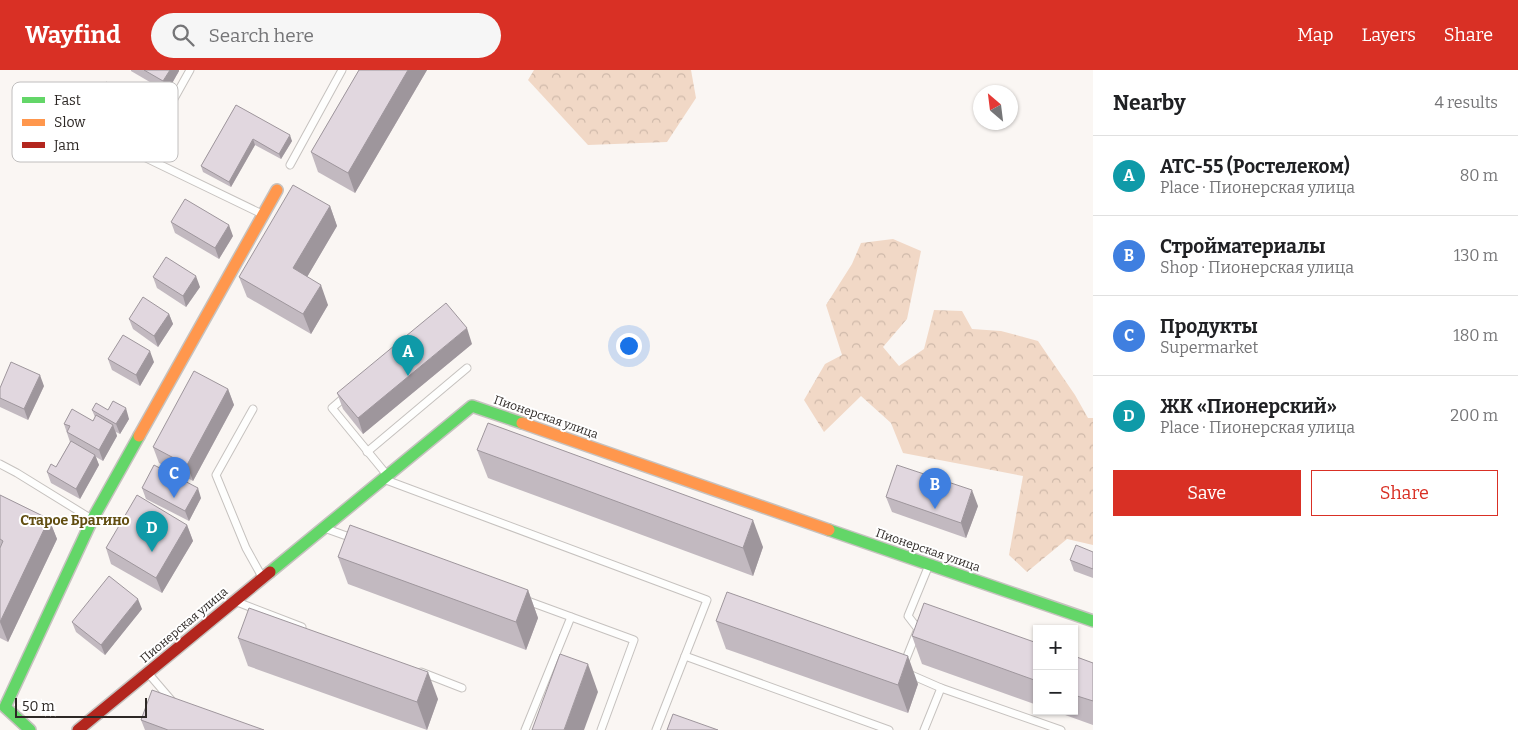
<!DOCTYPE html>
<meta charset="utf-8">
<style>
:root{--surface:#fff;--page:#f6f6f6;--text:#202124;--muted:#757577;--line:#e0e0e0;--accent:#d93025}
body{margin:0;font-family:Bitter,serif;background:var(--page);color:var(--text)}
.controls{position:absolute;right:15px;bottom:15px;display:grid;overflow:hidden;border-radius:0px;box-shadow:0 1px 4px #0004}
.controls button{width:45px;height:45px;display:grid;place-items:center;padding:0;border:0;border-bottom:1px solid var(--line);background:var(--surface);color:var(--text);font:25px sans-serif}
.compass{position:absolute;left:973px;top:15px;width:45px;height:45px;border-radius:50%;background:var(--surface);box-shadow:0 1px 4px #0004;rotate:332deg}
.scale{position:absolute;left:15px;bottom:12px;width:132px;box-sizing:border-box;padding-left:5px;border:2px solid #2d2825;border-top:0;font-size:14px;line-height:18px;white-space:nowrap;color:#2d2825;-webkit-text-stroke:4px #fff;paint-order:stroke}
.you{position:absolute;left:628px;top:275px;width:18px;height:18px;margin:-12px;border:4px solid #fff;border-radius:50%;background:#1a73e8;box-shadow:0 0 0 8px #1a73e833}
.badge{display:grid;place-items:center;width:32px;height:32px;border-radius:50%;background:var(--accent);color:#fff;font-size:16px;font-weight:700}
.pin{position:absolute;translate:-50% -41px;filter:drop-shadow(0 1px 2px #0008)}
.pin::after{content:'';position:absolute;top:26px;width:18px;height:15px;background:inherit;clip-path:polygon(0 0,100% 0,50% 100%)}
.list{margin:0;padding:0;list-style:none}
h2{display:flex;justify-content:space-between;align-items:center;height:65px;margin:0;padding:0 20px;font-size:21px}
h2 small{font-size:16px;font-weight:400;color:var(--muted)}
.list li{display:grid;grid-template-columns:32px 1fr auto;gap:15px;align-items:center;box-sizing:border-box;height:80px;padding:0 20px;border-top:1px solid var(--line)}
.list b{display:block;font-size:19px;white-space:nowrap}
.list p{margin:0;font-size:16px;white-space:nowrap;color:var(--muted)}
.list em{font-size:16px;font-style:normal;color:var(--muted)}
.actions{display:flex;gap:10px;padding:15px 20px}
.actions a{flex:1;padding:11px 0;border:1px solid var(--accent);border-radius:0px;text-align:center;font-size:18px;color:var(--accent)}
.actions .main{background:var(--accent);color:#fff}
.icon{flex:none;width:28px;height:28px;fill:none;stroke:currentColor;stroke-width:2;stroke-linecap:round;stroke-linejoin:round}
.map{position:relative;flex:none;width:1093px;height:660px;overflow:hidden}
header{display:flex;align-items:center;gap:30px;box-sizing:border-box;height:70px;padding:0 25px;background:var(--accent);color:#fff}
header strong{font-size:24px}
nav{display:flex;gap:28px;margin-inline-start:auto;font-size:18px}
.search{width:350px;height:45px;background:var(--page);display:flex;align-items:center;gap:12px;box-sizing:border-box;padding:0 18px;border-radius:28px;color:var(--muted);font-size:19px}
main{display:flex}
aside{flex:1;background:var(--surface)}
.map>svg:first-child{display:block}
.forest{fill:url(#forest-crowns)}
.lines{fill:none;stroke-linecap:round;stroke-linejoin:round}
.lane-casing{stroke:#c6c2bf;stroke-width:9}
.fast-casing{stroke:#c6c2bf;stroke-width:14}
.slow-casing{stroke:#c6c2bf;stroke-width:14}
.jam-casing{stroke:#c6c2bf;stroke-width:14}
.lane{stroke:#fefefd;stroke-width:7}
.fast{stroke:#63d668;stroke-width:11}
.slow{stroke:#ff974d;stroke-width:11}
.jam{stroke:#b3261e;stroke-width:11}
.wall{fill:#c2b9c0}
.shaded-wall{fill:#9e969c}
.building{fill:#e1d7df;stroke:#9e969c}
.labels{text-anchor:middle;stroke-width:4;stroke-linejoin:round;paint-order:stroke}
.street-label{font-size:12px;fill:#2d2825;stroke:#fff}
.neighbourhood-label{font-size:14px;font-weight:bold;fill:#624e11;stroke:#fff}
.key{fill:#fff;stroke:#c0bebe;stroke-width:1}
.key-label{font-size:14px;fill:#2d2825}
</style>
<header>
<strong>Wayfind</strong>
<div class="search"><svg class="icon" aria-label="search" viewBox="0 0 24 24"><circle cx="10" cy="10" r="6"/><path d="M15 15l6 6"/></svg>Search here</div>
<nav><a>Map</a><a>Layers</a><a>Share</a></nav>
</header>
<main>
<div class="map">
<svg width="1093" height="660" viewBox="0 0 1093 660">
<defs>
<pattern id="forest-crowns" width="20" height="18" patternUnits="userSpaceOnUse" patternTransform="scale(1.25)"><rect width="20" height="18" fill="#f1d8c6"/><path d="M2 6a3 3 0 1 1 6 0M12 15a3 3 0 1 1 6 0" fill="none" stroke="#cfb9aa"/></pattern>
</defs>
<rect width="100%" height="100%" fill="#faf6f3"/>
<g class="forest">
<polygon points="534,0 691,0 696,28 667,72 588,75 528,10"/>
<polygon points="893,169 921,181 907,249 883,277 899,296 924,279 934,240 962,241 972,259 1001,261 1038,271 1075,325 1088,348 1093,348 1093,475 1067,469 1027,502 1009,485 1023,406 903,383 891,353 861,326 824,362 804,330 825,294 842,285 826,235 852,194 861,173"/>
</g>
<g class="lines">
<g class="lane-casing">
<g id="lane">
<polyline points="38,29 142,86 262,144"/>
<polyline points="142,86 190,0"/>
<polyline points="290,95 342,0"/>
<polyline points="347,325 332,338 387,405"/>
<polyline points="253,339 216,405 246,478 261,505"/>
<polyline points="367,382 467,298"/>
<polyline points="0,394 17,403 90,448"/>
<polyline points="386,410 707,530 685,586 889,660"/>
<polyline points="327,459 355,469"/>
<polyline points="525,530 634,570 601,660"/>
<polyline points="237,532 302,557"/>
<polyline points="904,594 918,559 908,546 929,495"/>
<polyline points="421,602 462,618"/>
<polyline points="148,603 172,631"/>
<polyline points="909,604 941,618"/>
<polyline points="525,660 571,547"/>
<polyline points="656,660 685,586"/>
<polyline points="924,660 941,618 1061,660"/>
</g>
</g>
<g class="fast-casing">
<g id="fast">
<polyline points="829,460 1093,551"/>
<polyline points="270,502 472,336 522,353"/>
<polyline points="30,660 5,637 92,450 139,366"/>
</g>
</g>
<g class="slow-casing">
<g id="slow">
<polyline points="522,353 829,460"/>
<polyline points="139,366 277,120"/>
</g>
</g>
<g class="jam-casing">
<polyline id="jam" points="78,660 270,502"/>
</g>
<use href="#lane" class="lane"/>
<use href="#fast" class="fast"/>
<use href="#slow" class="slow"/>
<use href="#jam" class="jam"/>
</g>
<g class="wall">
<polygon points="131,0 179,0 179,1 167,22 131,1"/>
<polygon points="359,0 427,0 355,123 318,102 311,82"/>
<polygon points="94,34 149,36 153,47 137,73 111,58 108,50 98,44"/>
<polygon points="236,35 292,71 281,89 255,75 231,117 203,102 201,96"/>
<polygon points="330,136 337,156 307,207 328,235 311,264 247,227 239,207"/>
<polygon points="171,152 233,166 219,189 175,163"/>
<polygon points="153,207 200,217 186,237 157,218"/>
<polygon points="169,244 173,254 158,277 133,259 129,249"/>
<polygon points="472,274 363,364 343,339 337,323"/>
<polygon points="108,289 154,292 140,316 112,300"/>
<polygon points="44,316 28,350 0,337 0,318"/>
<polygon points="228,319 234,335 193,411 159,393 153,377"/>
<polygon points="92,340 108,340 129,349 120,364 116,362 117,366 103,391 96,387 99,395 80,429 51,413 47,402 56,397 70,372 64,354 93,351 95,347"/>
<polygon points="477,380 763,477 753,506 488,408"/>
<polygon points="142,418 201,428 189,451 146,429"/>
<polygon points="0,425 49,449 57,469 8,572 0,568"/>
<polygon points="886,427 978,436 966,468 892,442"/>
<polygon points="187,455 193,471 162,523 111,494 106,478"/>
<polygon points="1093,482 1093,508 1074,501 1070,490"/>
<polygon points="338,487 528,520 538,548 526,580 348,514"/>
<polygon points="142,539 105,585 76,562 72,552"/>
<polygon points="716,551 918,614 908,643 726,579"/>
<polygon points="912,566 1037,573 1037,635 922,594"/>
<polygon points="238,568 438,629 427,660 248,596"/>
<polygon points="1074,586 1093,593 1093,655 1054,641 1074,641"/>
<polygon points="141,650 264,660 145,660"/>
</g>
<g class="shaded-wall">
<polygon points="170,0 179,0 179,1 167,22 163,11"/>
<polygon points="408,0 427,0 355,123 348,103"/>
<polygon points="149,36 153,47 137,73 133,62"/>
<polygon points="290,65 292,71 281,89 279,84"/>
<polygon points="253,69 255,75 231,117 229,112"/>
<polygon points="330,136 337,156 300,219 293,198"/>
<polygon points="229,155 233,166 219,189 215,178"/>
<polygon points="196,206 200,217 186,237 183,226"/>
<polygon points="321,215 328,235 311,264 303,244"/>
<polygon points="169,244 173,254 158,277 154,266"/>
<polygon points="467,258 472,274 363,364 358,348"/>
<polygon points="150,281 154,292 140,316 136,305"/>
<polygon points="40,305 44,316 28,350 24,339"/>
<polygon points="228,319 234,335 193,411 187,395"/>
<polygon points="126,338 129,349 120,364 116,354"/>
<polygon points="113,355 117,366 103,391 99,380"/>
<polygon points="95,385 99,395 80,429 76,419"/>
<polygon points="198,418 201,428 189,451 185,441"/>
<polygon points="972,420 978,436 966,468 961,453"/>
<polygon points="49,449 57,469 8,572 0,552"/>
<polygon points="753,450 763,477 753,506 743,478"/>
<polygon points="187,455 193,471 162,523 156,508"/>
<polygon points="528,520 538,548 526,580 516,552"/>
<polygon points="138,529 142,539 105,585 101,575"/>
<polygon points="908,586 918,614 908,643 898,615"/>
<polygon points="588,594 598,622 584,660 564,660"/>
<polygon points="428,602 438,629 427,660 417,632"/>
</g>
<g class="building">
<polygon points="144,0 170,0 163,11"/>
<polygon points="359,0 408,0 348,103 311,82"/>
<polygon points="106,12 149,36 133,62 107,47 109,42 94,34"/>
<polygon points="236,35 290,65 279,84 253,69 229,112 201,96"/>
<polygon points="293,115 330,136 293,198 321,215 303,244 239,207"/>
<polygon points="185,129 229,155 215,178 171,152"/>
<polygon points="166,187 196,206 183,226 153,207"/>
<polygon points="143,227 169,244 154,266 129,249"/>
<polygon points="446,233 467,258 358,348 337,323"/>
<polygon points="123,265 150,281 136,305 108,289"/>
<polygon points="11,292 40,305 24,339 0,328 0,318"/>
<polygon points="194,301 228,319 187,395 153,377"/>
<polygon points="113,331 126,338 116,354 92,340 96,333 108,340"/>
<polygon points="72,339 93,351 96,345 113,355 99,380 67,362 70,356 64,354"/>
<polygon points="488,353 753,450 743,478 477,380"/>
<polygon points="71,371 95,385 76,419 47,402 51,394 56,397"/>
<polygon points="154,395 198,418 185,441 142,418"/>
<polygon points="897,395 972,420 961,453 886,427"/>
<polygon points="0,425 49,449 0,552 0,478 3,471 0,469"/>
<polygon points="137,425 187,455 156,508 106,478"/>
<polygon points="350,455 528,520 516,552 338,487"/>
<polygon points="1076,475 1093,482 1093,499 1070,490"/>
<polygon points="109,506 138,529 101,575 72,552"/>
<polygon points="727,522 908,586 898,615 716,551"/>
<polygon points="924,533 1037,573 1037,611 912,566"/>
<polygon points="249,538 428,602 417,632 238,568"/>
<polygon points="560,584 588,594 564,660 532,660"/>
<polygon points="1074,586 1093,593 1093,631 1074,625"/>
<polygon points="152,620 264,660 168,660 141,650"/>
<polygon points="673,644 718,660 667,660"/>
</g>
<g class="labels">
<g class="street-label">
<text transform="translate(546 347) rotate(19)" y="4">Пионерская улица</text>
<text transform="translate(928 480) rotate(19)" y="4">Пионерская улица</text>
<text transform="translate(184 555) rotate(-40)" y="4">Пионерская улица</text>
</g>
<g class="neighbourhood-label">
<text x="75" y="455">Старое Брагино</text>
</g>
</g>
<rect x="12" y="12" width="166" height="80" rx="8" class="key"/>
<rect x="22" y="27" width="23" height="6" fill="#63d668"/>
<rect x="22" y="49" width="23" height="7" fill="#ff974d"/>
<rect x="22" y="72" width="23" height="6" fill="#b3261e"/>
<g class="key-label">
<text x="54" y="35">Fast</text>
<text x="54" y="57">Slow</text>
<text x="54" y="80">Jam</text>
</g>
</svg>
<div class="controls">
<button>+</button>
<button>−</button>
</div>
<svg class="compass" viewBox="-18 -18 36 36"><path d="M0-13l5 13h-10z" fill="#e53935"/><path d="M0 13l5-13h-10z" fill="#757577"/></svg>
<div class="scale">50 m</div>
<div class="you"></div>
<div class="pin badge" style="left:408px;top:306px;background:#0f9aa8">A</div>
<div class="pin badge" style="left:935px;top:439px;background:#3f7fe0">B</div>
<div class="pin badge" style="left:174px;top:428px;background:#3f7fe0">C</div>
<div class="pin badge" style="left:152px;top:482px;background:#0f9aa8">D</div>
</div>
<aside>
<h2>Nearby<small>4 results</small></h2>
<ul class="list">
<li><span class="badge" style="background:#0f9aa8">A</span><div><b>АТС-55 (Ростелеком)</b><p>Place · Пионерская улица</p></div><em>80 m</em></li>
<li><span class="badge" style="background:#3f7fe0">B</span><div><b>Стройматериалы</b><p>Shop · Пионерская улица</p></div><em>130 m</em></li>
<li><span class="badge" style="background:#3f7fe0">C</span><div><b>Продукты</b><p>Supermarket</p></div><em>180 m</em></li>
<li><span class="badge" style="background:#0f9aa8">D</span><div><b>ЖК «Пионерский»</b><p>Place · Пионерская улица</p></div><em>200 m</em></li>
</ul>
<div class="actions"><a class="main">Save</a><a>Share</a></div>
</aside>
</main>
